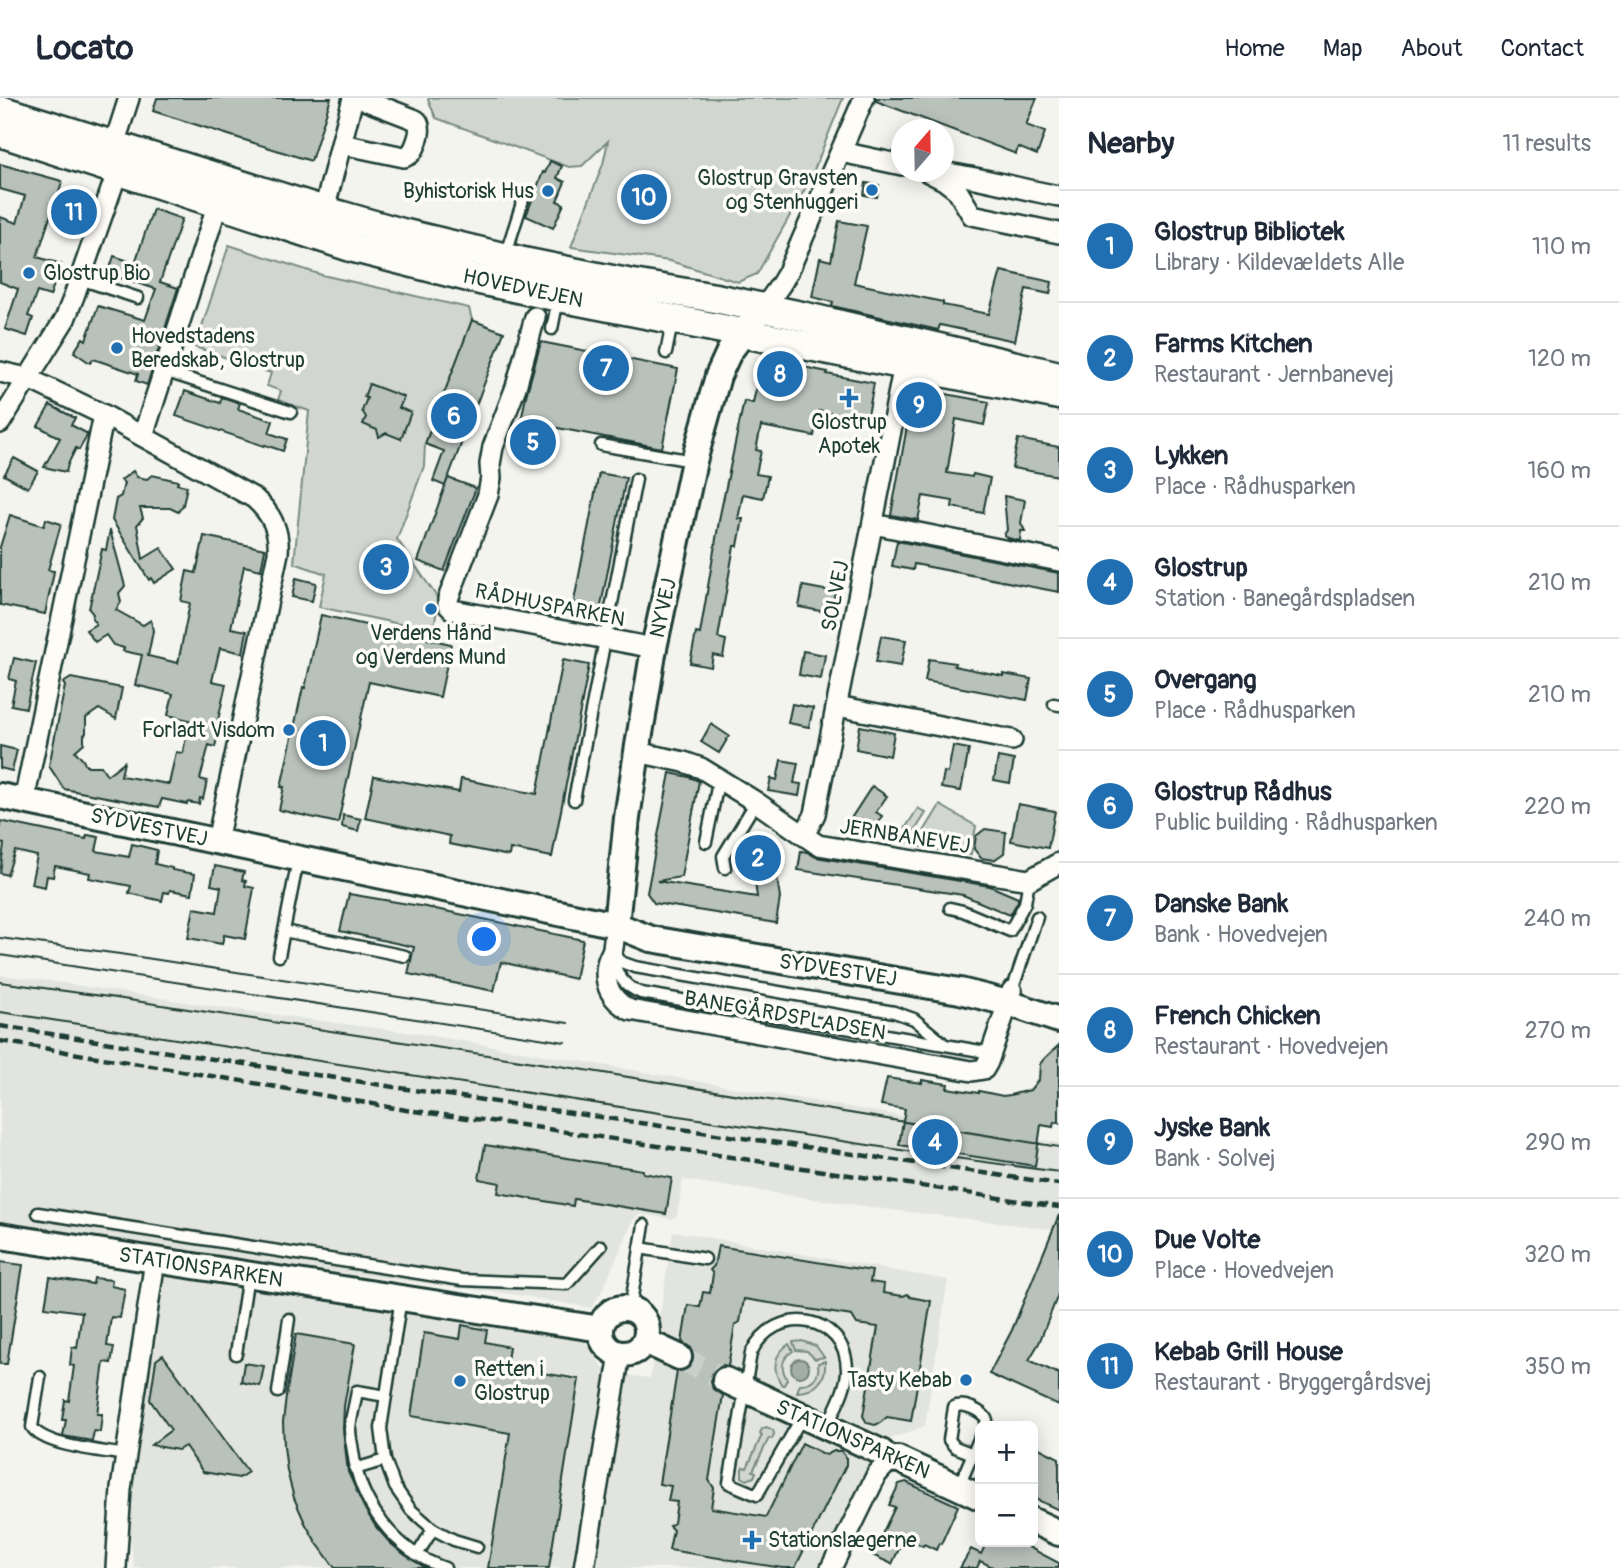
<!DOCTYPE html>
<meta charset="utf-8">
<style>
:root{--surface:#fff;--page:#f2f2f3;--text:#1f2937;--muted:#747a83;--line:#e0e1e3;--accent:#1f6fb2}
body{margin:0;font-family:Pangolin,sans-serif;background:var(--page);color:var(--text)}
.controls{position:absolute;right:21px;bottom:21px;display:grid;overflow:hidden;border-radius:10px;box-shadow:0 4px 18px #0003}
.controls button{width:63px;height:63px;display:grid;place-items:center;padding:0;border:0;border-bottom:2px solid var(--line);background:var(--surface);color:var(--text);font:35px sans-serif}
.compass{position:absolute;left:891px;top:21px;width:63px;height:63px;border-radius:50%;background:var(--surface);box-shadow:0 4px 18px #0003;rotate:20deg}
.you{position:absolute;left:485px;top:842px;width:24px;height:24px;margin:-18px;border:5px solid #fff;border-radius:50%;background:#1a73e8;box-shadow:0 0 0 10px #1a73e833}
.badge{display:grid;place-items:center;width:46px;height:46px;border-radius:50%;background:var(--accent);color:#fff;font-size:23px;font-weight:700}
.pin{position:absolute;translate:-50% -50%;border:4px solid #fff;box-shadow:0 2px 7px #0006}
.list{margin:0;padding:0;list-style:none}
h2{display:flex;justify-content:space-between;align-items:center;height:91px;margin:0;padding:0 28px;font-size:30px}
h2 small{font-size:23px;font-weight:400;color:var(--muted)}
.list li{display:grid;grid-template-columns:46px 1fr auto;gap:21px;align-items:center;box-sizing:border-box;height:112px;padding:0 28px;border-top:2px solid var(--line)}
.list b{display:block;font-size:26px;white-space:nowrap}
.list p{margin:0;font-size:23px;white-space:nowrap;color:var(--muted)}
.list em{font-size:23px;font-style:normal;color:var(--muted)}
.map{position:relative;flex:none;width:1059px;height:1470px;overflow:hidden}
header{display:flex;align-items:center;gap:42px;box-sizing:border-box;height:98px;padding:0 35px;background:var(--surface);border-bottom:2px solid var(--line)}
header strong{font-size:33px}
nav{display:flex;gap:38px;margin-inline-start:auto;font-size:24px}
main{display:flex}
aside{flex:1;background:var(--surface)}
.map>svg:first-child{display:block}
.built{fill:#e2e5df}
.green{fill:#d1d6d1;stroke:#788a82;stroke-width:2}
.water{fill:#a3aea7;stroke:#6e8179;stroke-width:2}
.building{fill:#b9c1bb;stroke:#1f3d34;stroke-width:2}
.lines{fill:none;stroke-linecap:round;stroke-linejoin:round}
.tertiary-tunnel{stroke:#c9cfca;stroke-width:24;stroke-dasharray:24 12;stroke-linecap:butt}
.service-casing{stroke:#1f3d34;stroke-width:15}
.minor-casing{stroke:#1f3d34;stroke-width:24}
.tertiary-casing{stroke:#1f3d34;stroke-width:30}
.secondary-casing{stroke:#1f3d34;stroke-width:33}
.service{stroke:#fdfcf7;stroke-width:10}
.minor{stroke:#fdfcf7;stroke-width:19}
.tertiary{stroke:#fdfcf7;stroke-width:24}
.secondary{stroke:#fdfcf7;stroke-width:28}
.tram{stroke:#1f3d34;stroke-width:2}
.rail{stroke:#1f3d34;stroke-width:4.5;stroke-dasharray:10 5;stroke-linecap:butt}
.poi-dot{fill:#1f6fb2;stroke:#fdfcf7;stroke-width:2.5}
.labels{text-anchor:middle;stroke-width:7;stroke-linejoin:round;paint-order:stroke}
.poi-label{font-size:21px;fill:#1f3d34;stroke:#fdfcf7;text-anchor:end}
.street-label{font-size:21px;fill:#1f3d34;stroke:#fdfcf7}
</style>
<header>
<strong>Locato</strong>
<nav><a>Home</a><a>Map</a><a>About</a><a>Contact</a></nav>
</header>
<main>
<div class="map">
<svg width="1059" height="1470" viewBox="0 0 1059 1470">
<rect width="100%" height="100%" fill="#f4f4ef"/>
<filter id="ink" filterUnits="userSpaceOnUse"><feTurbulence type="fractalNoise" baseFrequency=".0143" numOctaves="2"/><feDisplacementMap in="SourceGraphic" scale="14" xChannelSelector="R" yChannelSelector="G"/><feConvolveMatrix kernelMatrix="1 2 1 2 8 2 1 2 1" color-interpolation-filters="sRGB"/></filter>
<g filter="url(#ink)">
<g class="built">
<polygon points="0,877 43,882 231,911 422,936 1059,1045 1059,1132 883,1111 683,1082 677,1118 671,1121 640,1116 634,1121 602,1193 591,1210 517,1197 208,1158 0,1126"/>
<polygon points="673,1133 948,1182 925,1328 883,1344 820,1470 134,1470 130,1437 131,1406 164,1179 585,1243 606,1274 650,1280"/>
</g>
<g class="green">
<polygon points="429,0 843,0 810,82 757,176 738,184 670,163 571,149 603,66 608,43 582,68 569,69 436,20 428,2"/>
<polygon points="229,147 322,177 469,210 472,222 425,346 424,368 397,441 439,502 433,533 319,509 326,476 294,465 309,313 278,302 281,293 267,288 271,275 195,249"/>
<polygon points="940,707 976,728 971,756 915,748"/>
<polygon points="918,710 926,715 907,745 899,740"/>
<polygon points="802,1243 816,1248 824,1259 815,1261 807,1253 796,1252 793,1244"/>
<path d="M 789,1246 L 793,1253 C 782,1260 780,1270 787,1281 L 784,1287 L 782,1287 C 771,1272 774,1256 789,1246 Z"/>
<path d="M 825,1263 C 827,1282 815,1294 797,1294 L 800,1286 C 813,1286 820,1278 818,1265 Z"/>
<polygon points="766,1329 773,1332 774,1336 772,1341 769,1340 753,1373 756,1374 754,1379 747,1382 742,1379 742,1371 743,1369 747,1370 762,1337 760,1335 762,1331"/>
</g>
<circle class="water" cx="800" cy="1270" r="9"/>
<g class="building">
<polygon points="157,0 331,0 311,63 153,13"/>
<polygon points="876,0 1037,0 1026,27 1045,34 1037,57 1018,49 1016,56 876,3"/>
<polygon points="550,63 562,68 557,80 565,84 557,103 564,106 553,130 526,118 543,74 545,75"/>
<polygon points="0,66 62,83 59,95 83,102 78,118 53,110 37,159 61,166 50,198 37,194 28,218 33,220 27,238 5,231 18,191 0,184 0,119 17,125 25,98 0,91"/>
<polygon points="866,85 879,87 877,99 864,97"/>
<polygon points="153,111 182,121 160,184 178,190 147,287 136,283 138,276 93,261 90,265 74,254 83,240 86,242 98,208 145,222 156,191 108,176 114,158 135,165"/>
<polygon points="839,123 867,128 854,185 943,204 943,207 989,216 1001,173 1052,184 1050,196 1026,191 1015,243 940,227 938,232 832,208 833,204 812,199 820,160 831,163"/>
<polygon points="472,222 504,234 445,388 433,383 444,353 425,346"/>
<polygon points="541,244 678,271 662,350 521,323 526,298"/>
<polygon points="762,261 790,267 791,264 803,267 803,269 828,274 827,276 874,285 867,323 819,313 814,338 761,328 756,352 761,353 756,376 768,378 763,400 743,396 738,421 743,421 738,448 734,448 718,540 726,542 723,559 713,557 711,569 690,565 696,535 700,536 720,417 744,303 753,305"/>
<polygon points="369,286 404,299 399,310 411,314 401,341 386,335 379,339 377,332 363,326 366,319 362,313 367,300 364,299"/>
<polygon points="919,291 989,304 984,327 956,321 947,375 972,379 973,376 990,380 983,415 952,409 953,403 923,398 918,422 891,417 913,295"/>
<polygon points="185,293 220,305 222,299 240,305 238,311 273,323 269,335 287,341 283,353 265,347 264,348 176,318"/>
<polygon points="50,307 75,320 71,327 88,336 79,352 76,350 68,366 66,374 44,369 60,340 38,328"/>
<polygon points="1018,341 1059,349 1059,378 1012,370"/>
<polygon points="14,360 38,373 28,390 4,377"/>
<polygon points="133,373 137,379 147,381 152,377 178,383 177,386 187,388 183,407 178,414 170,410 140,410 143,420 137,427 143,461 161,450 176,471 154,485 151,480 149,482 112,422 116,401 121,398 124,385 121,382"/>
<polygon points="599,375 626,380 600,513 573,508"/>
<polygon points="448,380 476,390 444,473 418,463"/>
<polygon points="1004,398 1025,402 1021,425 1025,433 1021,433 1020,443 1008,440 1004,437 1007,432"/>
<polygon points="10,417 44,428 46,421 61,426 48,472 54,473 53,479 45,516 0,507 0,449"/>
<polygon points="110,432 125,488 119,495 121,504 116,512 143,527 151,522 153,533 148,558 178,565 190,505 181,503 187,473 196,475 204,438 265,451 261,472 244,468 231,530 247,533 243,555 220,550 212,583 226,586 217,627 220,627 215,649 209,647 200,681 207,683 203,701 200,700 199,706 188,704 187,706 162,701 159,709 64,691 49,668 65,588 63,585 71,580 122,590 116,621 99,611 86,620 86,635 84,637 84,645 75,653 83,662 86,668 101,668 107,677 124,664 121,678 169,686 176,654 183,655 189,622 168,617 173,596 135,587 142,557 123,553 124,550 113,547 106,537 95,544 86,532 96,526 92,520 93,516 89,511 102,451 106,452"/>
<polygon points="897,443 1059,475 1059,494 914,466 913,472 892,468"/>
<polygon points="296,480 316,485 312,503 292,499"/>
<polygon points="803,488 835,494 831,515 799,509"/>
<polygon points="321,517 451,546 440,599 369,584 338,725 279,712 284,689 281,689 303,589 305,590"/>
<polygon points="881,538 906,542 901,568 876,564"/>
<polygon points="803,553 825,557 821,581 799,577"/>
<polygon points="14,560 36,565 26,610 11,607 16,583 9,581"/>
<polygon points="929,561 955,565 954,568 1003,578 1003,576 1031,581 1027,602 925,583"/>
<polygon points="563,562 589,567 552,759 510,751 509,758 449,746 450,738 365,720 374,678 459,694 461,681 537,696"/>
<polygon points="792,606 813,610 809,629 788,625"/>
<polygon points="711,626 729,638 719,655 701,644"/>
<polygon points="860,628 894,635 890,658 856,651"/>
<polygon points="0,648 17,652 12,673 0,670"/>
<polygon points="953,648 969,651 961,693 941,690 944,674 948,675"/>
<polygon points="998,659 1014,662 1010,685 994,682"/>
<polygon points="781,662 798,665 794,685 801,686 799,698 768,693 771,680 777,682"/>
<polygon points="670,675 689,679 699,683 681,779 657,783 757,799 753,769 737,771 735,753 738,747 762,744 763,752 773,751 780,800 776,825 654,805 647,795"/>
<polygon points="872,688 887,698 876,714 882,718 869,738 848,725"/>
<polygon points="1018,706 1055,713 1048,750 1011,743"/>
<polygon points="343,717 361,721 358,733 342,729"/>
<polygon points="0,723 86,741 87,737 99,739 96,753 129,759 132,746 157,752 155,766 172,770 172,772 195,776 192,796 170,792 169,795 164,794 162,803 129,795 131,788 89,780 90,775 55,768 53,779 47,778 45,789 31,786 37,758 15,753 7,777 0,775 4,746 0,745"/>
<polygon points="985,731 1006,734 1004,755 994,762 981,760 974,751 976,738"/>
<polygon points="801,753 807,754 816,759 990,788 1018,800 1018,803 1010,817 963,797 798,772"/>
<polygon points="215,768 244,774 242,782 246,783 245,788 254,790 245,841 224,837 222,846 188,840 194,810 217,814 221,789 211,787"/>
<polygon points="349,796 426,809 583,842 575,881 501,864 494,893 408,876 414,849 340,833"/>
<polygon points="1059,947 1059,1025 1054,1024 1053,1029 1041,1027 1035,1068 899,1047 905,1011 881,1007 887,980 922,985 922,982 948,986 947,990 979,995 979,993 1003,998 1010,997 1030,992 1039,981 1040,966 1044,961"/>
<polygon points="485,1047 643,1072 643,1075 672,1080 666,1116 574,1101 573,1108 498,1095 500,1085 479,1081"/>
<polygon points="1059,1117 1059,1194 1039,1245 1029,1262 1059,1276 1059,1308 989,1276 1012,1232"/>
<polygon points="718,1148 872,1173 870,1184 884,1186 883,1195 903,1198 908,1196 910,1199 931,1203 911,1323 887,1319 880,1325 875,1327 867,1325 863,1318 878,1229 857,1226 852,1218 744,1201 740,1224 735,1227 728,1268 723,1267 716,1270 711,1276 710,1283 713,1291 723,1297 709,1382 714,1390 711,1410 766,1419 802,1345 826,1357 834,1353 841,1353 846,1359 846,1367 795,1470 782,1470 669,1452 673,1432 669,1428 674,1425 677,1404 668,1403 671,1388 659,1386 677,1273 688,1271 692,1266 694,1258 691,1250 682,1244 688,1207 700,1209 703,1194 710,1195 713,1176 710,1172 714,1168"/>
<polygon points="0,1164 23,1167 7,1266 0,1266"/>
<polygon points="50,1179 93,1186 94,1180 112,1182 111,1188 125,1191 120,1220 111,1219 107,1248 114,1249 111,1265 104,1264 97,1316 102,1316 100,1334 94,1333 92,1343 63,1338 66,1322 62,1322 65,1302 69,1303 74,1268 70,1267 72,1249 77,1250 82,1214 45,1209"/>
<polygon points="462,1227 487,1232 485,1244 509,1249 506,1269 579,1281 549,1470 488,1470 510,1335 411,1318 424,1235 460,1241"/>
<polygon points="296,1236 355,1246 344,1308 343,1331 348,1374 365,1411 376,1429 390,1445 405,1457 426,1470 335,1470 316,1444 305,1425 294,1400 287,1373 284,1348 283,1324 286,1299"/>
<polygon points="163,1257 248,1374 239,1380 203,1374 185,1348 178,1352 151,1347 171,1332 150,1302 156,1262"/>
<polygon points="244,1265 264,1268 260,1288 241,1284"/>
<polygon points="1033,1347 1059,1360 1059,1412 1033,1400"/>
<polygon points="906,1384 958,1408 941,1446 939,1445 936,1452 924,1446 923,1448 904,1440 892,1466 872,1457 895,1409 889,1407 899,1386"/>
<polygon points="987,1444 1019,1444 1059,1465 1059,1470 995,1470 980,1463 977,1470 960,1470 971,1451 981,1456"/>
</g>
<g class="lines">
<polyline class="tertiary-tunnel" points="679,1259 725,1282"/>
<g class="service-casing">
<g id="service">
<polyline points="505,158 523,102"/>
<polyline points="80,181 138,200"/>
<polyline points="552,231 558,201"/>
<polyline points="666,255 672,225"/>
<polyline points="164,273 291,314"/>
<polyline points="601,347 693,363"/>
<polyline points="1054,606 1059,607"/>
<polyline points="574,702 636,381"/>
<polyline points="706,744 719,680"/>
<polyline points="725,770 723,758 756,704"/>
<polyline points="950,810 963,813 1010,833 1025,805 1029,782"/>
<polyline points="284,833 405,858"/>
<polyline points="613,853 621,864 635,869 894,914 914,921 942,944"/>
<polyline points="279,858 298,762"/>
<path d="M 613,860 C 616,877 625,889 641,895 L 992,955"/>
<polyline points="1012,893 1037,819"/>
<polyline points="38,1115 462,1182 567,1186 601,1148"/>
<polyline points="640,1150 705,1161"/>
<polyline points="401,1200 381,1330 385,1362 395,1389 411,1412 433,1431 454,1442 477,1449"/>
<polyline points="630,1211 644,1127"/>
<polyline points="236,1256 248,1177"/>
<path d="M 40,1279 L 32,1329 C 43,1348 103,1353 126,1357"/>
<polyline points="278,1294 289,1221"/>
<path d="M 386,1298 L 357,1293 C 355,1306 351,1319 350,1331 C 350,1338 352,1346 353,1353 C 359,1404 394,1453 445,1470"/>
<path d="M 802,1319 L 757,1397 L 729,1385 L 751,1255 C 775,1204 847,1217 847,1272 C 847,1291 834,1312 827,1329"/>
<path d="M 973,1356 L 955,1349 L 949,1342 L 954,1309 C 964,1304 982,1313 987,1322 L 985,1328"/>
<polyline points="355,1371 385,1362"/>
<polyline points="959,1388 980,1339"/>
<polyline points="417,1457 433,1431"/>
</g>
</g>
<g class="minor-casing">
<g id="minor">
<path d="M 342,46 L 404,59 C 406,58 408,58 410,56 C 415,52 421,35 419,28 C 418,22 416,22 411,20 L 359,0"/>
<polyline points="114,47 129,0"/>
<polyline points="841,54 902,67"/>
<polyline points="928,74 944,82 957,92 972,117 1059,135"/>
<path d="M 937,74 C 978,78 1018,91 1059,98"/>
<polyline points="321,124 353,0"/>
<polyline points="764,210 781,186 788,174 864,0"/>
<polyline points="535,219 516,289 493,349 490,366 491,380 488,397 448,501 448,507 453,512 654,550"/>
<path d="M 0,274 L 27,280 L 104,317 L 254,400 C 271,415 280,432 278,455 L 217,743"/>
<polyline points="0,325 65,221 74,198 118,72"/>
<polyline points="143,338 218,105"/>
<polyline points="873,426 1059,463"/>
<polyline points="837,608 1012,642"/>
<polyline points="637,654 684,664 701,670 756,704 818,747 1029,782 1059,765"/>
<polyline points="24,703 104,317"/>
<polyline points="804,736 810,726 815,716 904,267"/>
<path d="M 616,827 C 615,834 614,842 613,850 C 612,855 608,860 607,866 C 603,887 612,903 630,912 L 972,973 L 984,971 L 988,964 L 1012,893"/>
<polyline points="116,1470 121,1391 155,1162"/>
<polyline points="584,1470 620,1256"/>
<polyline points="831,1470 877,1376 890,1362"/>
</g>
</g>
<g class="tertiary-casing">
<g id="tertiary">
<polyline points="0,698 616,827 651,841 960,893 1008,905 1059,922"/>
<polyline points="616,827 627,720 637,654 654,550 694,363 718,278 729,254 754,221"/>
<polyline points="0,1138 601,1231"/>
<circle cx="624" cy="1233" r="23"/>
<polyline points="645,1243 679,1259"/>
<polyline points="725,1282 881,1354 890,1362 898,1361 902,1363 980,1399"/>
<polyline points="1033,1423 1059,1435"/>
</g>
</g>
<g class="secondary-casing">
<g id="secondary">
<polyline points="0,12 325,113 402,135 528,165 627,185 715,200 806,219 1059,278"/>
<polyline points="0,34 354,150 480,182 559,199 1059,297"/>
</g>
</g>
<use href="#service" class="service"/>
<use href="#minor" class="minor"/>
<use href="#tertiary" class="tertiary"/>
<use href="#secondary" class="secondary"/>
<g class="tram">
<polyline points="0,840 120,856 568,925"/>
<polyline points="0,857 565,944"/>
<polyline points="0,884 116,900 579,971 1059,1049"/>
<polyline points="0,914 933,1057 1059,1074"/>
</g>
<g class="rail">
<polyline points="0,928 407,991 1059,1086"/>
<polyline points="0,943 248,984 406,1012 521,1027 1059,1109"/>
</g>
</g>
</g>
<g class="poi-dot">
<circle cx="872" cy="92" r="7"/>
<circle cx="548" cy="93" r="7"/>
<circle cx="29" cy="175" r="7"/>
<circle cx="117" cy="250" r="7"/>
<path d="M845.5 289.5h7v7h7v7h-7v7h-7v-7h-7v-7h7z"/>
<circle cx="431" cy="511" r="7"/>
<circle cx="289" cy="632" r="7"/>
<circle cx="966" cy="1282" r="7"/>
<circle cx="460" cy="1283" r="7"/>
<path d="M748.5 1431.5h7v7h7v7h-7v7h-7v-7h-7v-7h7z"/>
</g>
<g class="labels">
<g class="poi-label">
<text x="858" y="87">Glostrup Gravsten<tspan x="858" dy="24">og Stenhuggeri</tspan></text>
<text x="534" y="100">Byhistorisk Hus</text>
<text x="43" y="182" text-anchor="start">Glostrup Bio</text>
<text x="131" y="245" text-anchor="start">Hovedstadens<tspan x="131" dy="24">Beredskab, Glostrup</tspan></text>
<text x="849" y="331" text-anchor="middle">Glostrup<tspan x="849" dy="24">Apotek</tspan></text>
<text x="431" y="542" text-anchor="middle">Verdens Hånd<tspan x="431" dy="24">og Verdens Mund</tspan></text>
<text x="275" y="639">Forladt Visdom</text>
<text x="474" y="1278" text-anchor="start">Retten i<tspan x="474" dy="24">Glostrup</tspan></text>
<text x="952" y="1289">Tasty Kebab</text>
<text x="768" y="1449" text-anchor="start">Stationslægerne</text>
</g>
<g class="street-label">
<text transform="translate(523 190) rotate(12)" y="7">HOVEDVEJEN</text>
<text transform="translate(835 498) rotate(-79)" y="7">SOLVEJ</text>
<text transform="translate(550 507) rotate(11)" y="7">RÅDHUSPARKEN</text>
<text transform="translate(663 510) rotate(-78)" y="7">NYVEJ</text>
<text transform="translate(149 729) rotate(12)" y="7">SYDVESTVEJ</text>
<text transform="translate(905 738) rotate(9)" y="7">JERNBANEVEJ</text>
<text transform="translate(838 872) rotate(9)" y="7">SYDVESTVEJ</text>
<text transform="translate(785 917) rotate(10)" y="7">BANEGÅRDSPLADSEN</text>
<text transform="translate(201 1169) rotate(9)" y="7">STATIONSPARKEN</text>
<text transform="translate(853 1341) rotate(24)" y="7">STATIONSPARKEN</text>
</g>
</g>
</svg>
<div class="controls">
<button>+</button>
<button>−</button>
</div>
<svg class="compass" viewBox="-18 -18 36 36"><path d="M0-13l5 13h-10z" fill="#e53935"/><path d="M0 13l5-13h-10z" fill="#747a83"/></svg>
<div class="you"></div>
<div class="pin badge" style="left:323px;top:645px">1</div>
<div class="pin badge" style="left:758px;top:760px">2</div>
<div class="pin badge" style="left:386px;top:469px">3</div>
<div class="pin badge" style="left:935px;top:1044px">4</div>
<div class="pin badge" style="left:533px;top:344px">5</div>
<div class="pin badge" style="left:454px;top:318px">6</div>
<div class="pin badge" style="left:606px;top:270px">7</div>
<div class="pin badge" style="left:780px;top:276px">8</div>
<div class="pin badge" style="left:919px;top:307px">9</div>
<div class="pin badge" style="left:644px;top:99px">10</div>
<div class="pin badge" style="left:74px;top:114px">11</div>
</div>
<aside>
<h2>Nearby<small>11 results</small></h2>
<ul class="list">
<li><span class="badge">1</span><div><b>Glostrup Bibliotek</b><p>Library · Kildevældets Alle</p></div><em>110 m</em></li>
<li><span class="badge">2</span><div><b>Farms Kitchen</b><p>Restaurant · Jernbanevej</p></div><em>120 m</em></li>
<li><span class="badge">3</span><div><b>Lykken</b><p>Place · Rådhusparken</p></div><em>160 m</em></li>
<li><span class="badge">4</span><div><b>Glostrup</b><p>Station · Banegårdspladsen</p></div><em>210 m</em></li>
<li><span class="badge">5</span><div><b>Overgang</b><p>Place · Rådhusparken</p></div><em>210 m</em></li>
<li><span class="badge">6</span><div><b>Glostrup Rådhus</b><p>Public building · Rådhusparken</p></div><em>220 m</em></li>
<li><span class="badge">7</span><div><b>Danske Bank</b><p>Bank · Hovedvejen</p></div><em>240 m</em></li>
<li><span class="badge">8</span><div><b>French Chicken</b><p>Restaurant · Hovedvejen</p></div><em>270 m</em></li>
<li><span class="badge">9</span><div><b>Jyske Bank</b><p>Bank · Solvej</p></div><em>290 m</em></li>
<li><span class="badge">10</span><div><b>Due Volte</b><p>Place · Hovedvejen</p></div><em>320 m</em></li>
<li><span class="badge">11</span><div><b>Kebab Grill House</b><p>Restaurant · Bryggergårdsvej</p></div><em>350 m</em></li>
</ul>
</aside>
</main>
